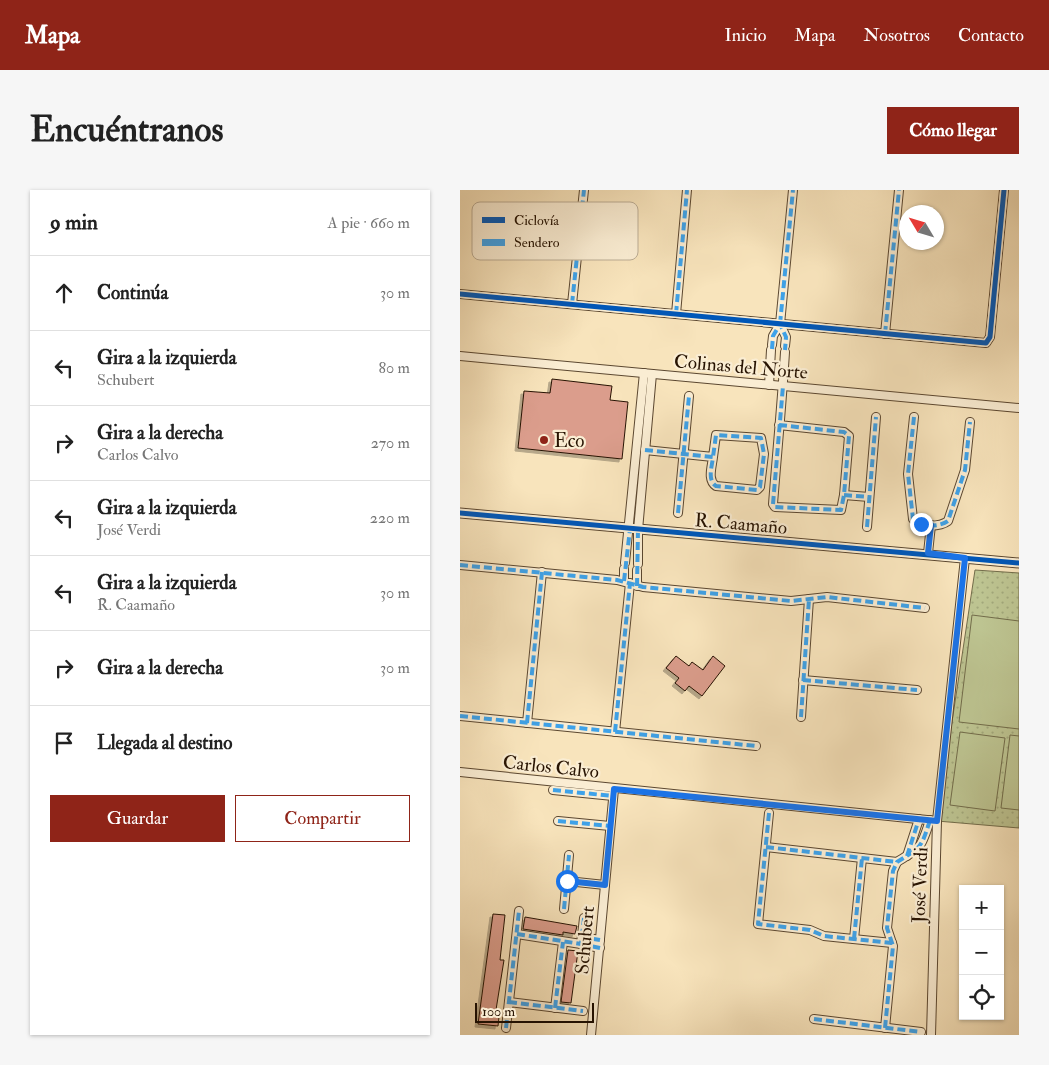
<!DOCTYPE html>
<html lang="es">
<meta charset="utf-8">
<style>
:root{--surface:#fff;--page:#f6f6f6;--text:#222;--muted:#767676;--line:#e0e0e0;--accent:#8f2418}
body{margin:0;font-family:"IM FELL Double Pica",serif;background:var(--page);color:var(--text)}
.controls{position:absolute;right:15px;bottom:15px;display:grid;overflow:hidden;border-radius:0px;box-shadow:0 1px 4px #0004}
.controls button{width:45px;height:45px;display:grid;place-items:center;padding:0;border:0;border-bottom:1px solid var(--line);background:var(--surface);color:var(--text);font:25px sans-serif}
.compass{position:absolute;left:439px;top:15px;width:45px;height:45px;border-radius:50%;background:var(--surface);box-shadow:0 1px 4px #0004;rotate:308deg}
.scale{position:absolute;left:15px;bottom:12px;width:119px;box-sizing:border-box;padding-left:5px;border:2px solid #271302;border-top:0;font-size:14px;line-height:18px;white-space:nowrap;color:#271302;-webkit-text-stroke:4px #faedd3;paint-order:stroke}
.stop{position:absolute;width:15px;height:15px;margin:-11px;border:4px solid #1a73e8;border-radius:50%;background:#fff}
.stop.end{background:#1a73e8;border-color:#fff;box-shadow:0 1px 5px #0008}
.list{margin:0;padding:0;list-style:none}
h2{display:flex;justify-content:space-between;align-items:center;height:65px;margin:0;padding:0 20px;font-size:21px}
h2 small{font-size:16px;font-weight:400;color:var(--muted)}
.list li{display:grid;grid-template-columns:32px 1fr auto;gap:15px;align-items:center;box-sizing:border-box;height:75px;padding:0 20px;border-top:1px solid var(--line)}
.list b{display:block;font-size:19px;white-space:nowrap}
.list p{margin:0;font-size:16px;white-space:nowrap;color:var(--muted)}
.list em{font-size:16px;font-style:normal;color:var(--muted)}
.actions{display:flex;gap:10px;padding:15px 20px}
.actions a{flex:1;padding:11px 0;border:1px solid var(--accent);border-radius:0px;text-align:center;font-size:18px;color:var(--accent)}
.actions .main{background:var(--accent);color:#fff}
.icon{flex:none;width:28px;height:28px;fill:none;stroke:currentColor;stroke-width:2;stroke-linecap:round;stroke-linejoin:round}
.map{position:relative;flex:none;width:559px;height:845px;overflow:hidden;border-radius:0px}
header{display:flex;align-items:center;gap:30px;box-sizing:border-box;height:70px;padding:0 25px;background:var(--accent);color:#fff}
header strong{font-size:24px}
nav{display:flex;gap:28px;margin-inline-start:auto;font-size:18px}
.intro{display:flex;align-items:center;justify-content:space-between;box-sizing:border-box;height:120px;padding:0 30px}
h1{margin:0;font-size:35px}
.button{padding:12px 22px;border-radius:0px;background:var(--accent);color:#fff;font-size:18px;font-weight:700}
main{display:flex;gap:30px;padding:0 30px}
aside{flex:1;background:var(--surface);border-radius:0px;box-shadow:0 1px 4px #0004}
.map>svg:first-child{display:block}
.park{fill:url(#park-dots);stroke:#726c4a}
.garden{fill:#bdc491;stroke:#726c4a}
.building{fill:#db9d8c;stroke:#271302;filter:url(#shadow)}
.lines{fill:none;stroke-linecap:round;stroke-linejoin:round}
.minor-casing{stroke:#5b4730;stroke-width:10}
.tertiary-casing{stroke:#5b4730;stroke-width:11}
.minor{stroke:#faedd3;stroke-width:8}
.tertiary{stroke:#faedd3;stroke-width:9}
.quiet{stroke:#3ea2e9;stroke-width:4;stroke-dasharray:8 4;stroke-linecap:butt}
.cycleway-casing{stroke:#faedd3;stroke-width:8}
.cycleway{stroke:#0057b8;stroke-width:5}
.route{stroke:#1a73e8;stroke-width:6}
.poi-dot{fill:#8f2418;stroke:#faedd3;stroke-width:2}
.labels{text-anchor:middle;stroke-width:4.5;stroke-linejoin:round;paint-order:stroke}
.street-label{font-size:19px;fill:#271302;stroke:#faedd3}
.poi-label{font-size:19px;fill:#271302;stroke:#faedd3;text-anchor:start}
.key{fill:#faedd3;stroke:#bbac94;stroke-width:1}
.key-label{font-size:14px;fill:#271302}
</style>
<header>
<strong>Mapa</strong>
<nav><a>Inicio</a><a>Mapa</a><a>Nosotros</a><a>Contacto</a></nav>
</header>
<div class="intro"><h1>Encuéntranos</h1><a class="button">Cómo llegar</a></div>
<main>
<aside>
<h2>9 min<small>A pie · 660 m</small></h2>
<ul class="list">
<li><svg class="icon" aria-label="ahead" viewBox="0 0 24 24"><path d="M12 20V5M6 11l6-6 6 6"/></svg><div><b>Continúa</b></div><em>30 m</em></li>
<li><svg class="icon" aria-label="left" viewBox="0 0 24 24"><path d="M17 20v-9H6M10 6l-5 5 5 5"/></svg><div><b>Gira a la izquierda</b><p>Schubert</p></div><em>80 m</em></li>
<li><svg class="icon" aria-label="right" viewBox="0 0 24 24"><path d="M7 20v-9h11M14 6l5 5-5 5"/></svg><div><b>Gira a la derecha</b><p>Carlos Calvo</p></div><em>270 m</em></li>
<li><svg class="icon" aria-label="left" viewBox="0 0 24 24"><path d="M17 20v-9H6M10 6l-5 5 5 5"/></svg><div><b>Gira a la izquierda</b><p>José Verdi</p></div><em>220 m</em></li>
<li><svg class="icon" aria-label="left" viewBox="0 0 24 24"><path d="M17 20v-9H6M10 6l-5 5 5 5"/></svg><div><b>Gira a la izquierda</b><p>R. Caamaño</p></div><em>30 m</em></li>
<li><svg class="icon" aria-label="right" viewBox="0 0 24 24"><path d="M7 20v-9h11M14 6l5 5-5 5"/></svg><div><b>Gira a la derecha</b></div><em>30 m</em></li>
<li><svg class="icon" aria-label="arrive" viewBox="0 0 24 24"><path d="M6 21V4h12l-3 4 3 4H6"/></svg><div><b>Llegada al destino</b></div></li>
</ul>
<div class="actions"><a class="main">Guardar</a><a>Compartir</a></div>
</aside>
<div class="map">
<svg width="559" height="845" viewBox="0 0 559 845">
<defs>
<pattern id="park-dots" width="8" height="8" patternUnits="userSpaceOnUse" patternTransform="scale(1.25)"><rect width="8" height="8" fill="#bdc491"/><path d="M2 2h.1M6 6h.1" fill="none" stroke="#a2a87b" stroke-width="1.8" stroke-linecap="round"/></pattern>
<filter id="shadow"><feDropShadow dx="-3" dy="3" stdDeviation="0" flood-color="#0004"/></filter>
</defs>
<rect width="100%" height="100%" fill="#f8e4bc"/>
<filter id="stains"><feTurbulence type="fractalNoise" baseFrequency=".004" numOctaves="4"/><feColorMatrix values="0 0 0 0 .2 0 0 0 0 .09 0 0 0 0 .02 0 0 0 .5 -.17"/></filter>
<radialGradient id="worn" r=".72"><stop offset=".6" stop-color="#630" stop-opacity="0"/><stop offset="1" stop-color="#630" stop-opacity=".3"/></radialGradient>
<polygon class="park" points="515,380 559,383 559,638 477,631"/>
<g class="garden">
<polygon points="512,425 559,431 559,539 499,532"/>
<polygon points="500,542 545,548 535,621 490,615"/>
<polygon points="550,545 559,546 559,620 541,618"/>
</g>
<g class="building">
<polygon points="92,189 152,196 150,210 168,212 162,269 58,258 64,201 90,203"/>
<polygon points="216,466 229,476 232,472 243,480 253,466 265,476 242,506 229,496 225,501 215,493 219,488 206,478"/>
<polygon points="33,724 45,725 40,770 44,770 35,826 39,827 38,836 18,834"/>
<polygon points="65,727 117,736 115,744 103,742 103,745 63,739"/>
<polygon points="108,760 118,761 111,813 101,812"/>
</g>
<g class="lines">
<g class="minor-casing">
<g id="minor">
<polyline points="0,104 526,153 530,147 544,0"/>
<polyline points="112,114 124,0"/>
<polyline points="216,124 227,0"/>
<polyline points="320,134 333,0"/>
<polyline points="425,144 439,0"/>
<polyline points="312,155 313,146 320,134 326,147 325,156"/>
<polyline points="0,166 559,218"/>
<polyline points="309,195 311,160"/>
<path d="M 454,227 L 448,284 L 453,329 C 459,338 480,337 488,331 L 505,280 L 510,232"/>
<path d="M 319,235 L 384,242 L 389,246 L 384,305 L 381,320 L 315,317 L 313,314 C 317,263 322,212 325,162"/>
<path d="M 185,260 L 253,267 C 252,277 247,290 256,296 L 297,300 L 300,297 L 304,264 L 301,248 L 256,245 L 253,267"/>
<polyline points="384,305 409,307"/>
<polyline points="218,323 229,206"/>
<polyline points="407,337 416,227"/>
<polyline points="468,363 471,335"/>
<polyline points="165,373 184,183"/>
<polyline points="178,374 178,340 192,184"/>
<polyline points="0,375 157,390 183,397 331,411 367,407 465,418"/>
<polyline points="177,380 177,396"/>
<polyline points="164,391 164,379"/>
<polyline points="343,490 457,500"/>
<polyline points="0,526 296,556"/>
<polyline points="341,527 349,409"/>
<polyline points="67,533 82,382"/>
<polyline points="155,542 170,393"/>
<polyline points="0,582 477,631"/>
<polyline points="93,600 153,606"/>
<polyline points="309,623 298,734 350,740 364,746 432,753"/>
<polyline points="98,631 150,636"/>
<polyline points="306,657 437,672"/>
<polyline points="447,666 459,629"/>
<polyline points="107,691 145,695"/>
<polyline points="104,719 109,665"/>
<polyline points="57,744 121,754 124,728"/>
<polyline points="122,747 140,750"/>
<polyline points="394,749 402,668"/>
<polyline points="121,754 140,758"/>
<polyline points="49,812 123,821"/>
<polyline points="95,818 103,752"/>
<polyline points="354,829 461,842"/>
<polyline points="46,838 59,721"/>
<path d="M 425,838 L 433,756 L 427,738 L 433,681 L 437,672 C 461,657 461,659 470,630"/>
<polyline points="131,845 154,599"/>
<polyline points="471,845 477,631 505,368"/>
</g>
</g>
<g class="tertiary-casing">
<polyline id="tertiary" points="0,323 559,373"/>
</g>
<use href="#minor" class="minor"/>
<use href="#tertiary" class="tertiary"/>
<g class="quiet">
<polyline points="112,114 124,0"/>
<polyline points="216,124 227,0"/>
<polyline points="320,134 333,0"/>
<polyline points="425,144 439,0"/>
<polyline points="312,159 313,146 320,134 326,147 325,160"/>
<path d="M 454,227 L 448,284 L 453,329 C 459,338 480,337 488,331 L 505,280 L 510,232"/>
<polyline points="319,235 384,242 389,246 384,305 381,320 315,317 313,314 323,196"/>
<path d="M 185,260 L 253,267 C 252,277 247,290 256,296 L 297,300 L 300,297 L 304,264 L 301,248 L 256,245 L 253,267"/>
<polyline points="384,305 409,307"/>
<polyline points="218,323 229,206"/>
<polyline points="407,337 416,227"/>
<polyline points="468,363 471,335"/>
<polyline points="0,375 157,390 183,397 331,411 367,407 465,418"/>
<polyline points="164,391 170,339"/>
<polyline points="177,396 178,340"/>
<polyline points="343,490 457,500"/>
<polyline points="0,526 296,556"/>
<polyline points="341,527 349,409"/>
<polyline points="67,533 82,382"/>
<polyline points="155,542 170,393"/>
<polyline points="93,600 153,606"/>
<polyline points="309,623 298,734 350,740 364,746 432,753"/>
<polyline points="98,631 150,636"/>
<polyline points="306,657 437,672"/>
<polyline points="447,666 459,629"/>
<polyline points="107,691 145,695"/>
<polyline points="104,719 109,665"/>
<polyline points="57,744 121,754 124,728"/>
<polyline points="122,747 140,750"/>
<polyline points="394,749 402,668"/>
<polyline points="121,754 140,758"/>
<polyline points="49,812 123,821"/>
<polyline points="95,818 103,752"/>
<polyline points="354,829 461,842"/>
<polyline points="46,838 59,721"/>
<path d="M 425,838 L 433,756 L 427,738 L 433,681 L 437,672 C 461,657 461,659 470,630"/>
</g>
<g class="cycleway-casing">
<g id="cycleway">
<polyline points="0,104 526,153 530,147 544,0"/>
<polyline points="0,323 559,373"/>
</g>
</g>
<use href="#cycleway" class="cycleway"/>
</g>
<g class="lines">
<polyline class="route" points="107,691 145,695 154,599 477,631 505,368 468,363 471,335 461,334"/>
</g>
<circle class="poi-dot" cx="84" cy="250" r="5"/>
<g class="labels">
<g class="street-label">
<text transform="translate(281 176) rotate(5)" y="7">Colinas del Norte</text>
<text transform="translate(281 333) rotate(5)" y="7">R. Caamaño</text>
<text transform="translate(91 576) rotate(6)" y="7">Carlos Calvo</text>
<text transform="translate(459 695) rotate(-88)" y="7">José Verdi</text>
<text transform="translate(124 750) rotate(-85)" y="7">Schubert</text>
</g>
<g class="poi-label">
<text x="94" y="257">Eco</text>
</g>
</g>
<rect x="12" y="12" width="166" height="58" rx="8" class="key"/>
<rect x="22" y="27" width="23" height="6" fill="#0057b8"/>
<rect x="22" y="49" width="23" height="7" fill="#3ea2e9"/>
<g class="key-label">
<text x="54" y="35">Ciclovía</text>
<text x="54" y="57">Sendero</text>
</g>
<rect width="100%" height="100%" filter="url(#stains)"/>
<rect width="100%" height="100%" fill="url(#worn)"/>
</svg>
<div class="controls">
<button>+</button>
<button>−</button>
<button><svg class="icon" aria-label="locate" viewBox="0 0 24 24"><circle cx="12" cy="12" r="6"/><path d="M12 2v4M12 18v4M2 12h4M18 12h4"/></svg></button>
</div>
<svg class="compass" viewBox="-18 -18 36 36"><path d="M0-13l5 13h-10z" fill="#e53935"/><path d="M0 13l5-13h-10z" fill="#767676"/></svg>
<div class="scale">100 m</div>
<div class="stop" style="left:107px;top:691px"></div>
<div class="stop end" style="left:461px;top:334px"></div>
</div>
</main>
